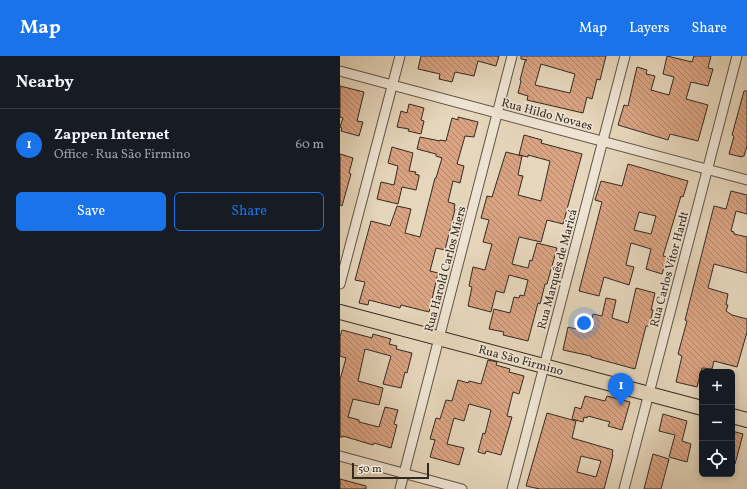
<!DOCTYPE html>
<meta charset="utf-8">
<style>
:root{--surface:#171b24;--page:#20242c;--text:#f1f3f6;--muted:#9ea1a6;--line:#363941;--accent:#1a73e8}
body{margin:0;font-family:Vollkorn,serif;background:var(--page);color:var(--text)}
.controls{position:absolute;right:12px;bottom:12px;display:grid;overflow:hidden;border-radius:6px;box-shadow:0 2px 10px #0003}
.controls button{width:36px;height:36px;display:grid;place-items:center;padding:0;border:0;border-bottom:1px solid var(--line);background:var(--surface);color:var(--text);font:20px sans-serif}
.scale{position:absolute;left:12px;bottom:10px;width:77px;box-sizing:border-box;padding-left:4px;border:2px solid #322a21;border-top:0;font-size:11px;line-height:14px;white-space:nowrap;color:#322a21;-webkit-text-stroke:3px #efe4d3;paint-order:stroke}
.you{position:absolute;left:244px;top:267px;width:14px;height:14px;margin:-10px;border:3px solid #fff;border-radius:50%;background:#1a73e8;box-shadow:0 0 0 6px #1a73e833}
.badge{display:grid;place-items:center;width:26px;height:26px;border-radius:50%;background:var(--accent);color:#fff;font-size:13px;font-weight:700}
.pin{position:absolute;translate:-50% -33px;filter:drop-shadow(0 1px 2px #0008)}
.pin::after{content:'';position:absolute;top:21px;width:14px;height:12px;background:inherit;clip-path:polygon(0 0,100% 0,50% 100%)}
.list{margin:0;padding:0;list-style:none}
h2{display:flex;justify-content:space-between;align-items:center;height:52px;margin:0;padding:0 16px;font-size:17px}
h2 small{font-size:13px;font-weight:400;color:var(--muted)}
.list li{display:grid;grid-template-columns:26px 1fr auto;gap:12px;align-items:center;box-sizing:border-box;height:72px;padding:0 16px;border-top:1px solid var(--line)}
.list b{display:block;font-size:15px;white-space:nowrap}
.list p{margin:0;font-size:13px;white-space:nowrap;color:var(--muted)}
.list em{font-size:13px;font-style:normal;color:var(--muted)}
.actions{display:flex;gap:8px;padding:12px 16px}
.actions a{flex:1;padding:9px 0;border:1px solid var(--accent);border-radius:6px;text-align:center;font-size:14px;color:var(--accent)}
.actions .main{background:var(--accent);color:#fff}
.icon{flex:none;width:22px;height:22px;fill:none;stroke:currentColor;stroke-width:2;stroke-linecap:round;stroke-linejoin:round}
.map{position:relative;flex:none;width:407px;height:433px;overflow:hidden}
header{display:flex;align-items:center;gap:24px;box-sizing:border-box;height:56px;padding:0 20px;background:var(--accent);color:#fff}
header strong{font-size:19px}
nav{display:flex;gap:22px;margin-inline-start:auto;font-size:14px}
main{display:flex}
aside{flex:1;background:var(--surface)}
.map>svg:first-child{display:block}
.building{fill:url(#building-back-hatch);stroke:#322a21;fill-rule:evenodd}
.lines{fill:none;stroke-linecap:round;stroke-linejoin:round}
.minor-casing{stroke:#5f5548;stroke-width:11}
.primary-casing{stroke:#322a21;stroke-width:16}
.minor{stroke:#efe4d3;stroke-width:9}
.primary{stroke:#e6d6bb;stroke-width:14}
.labels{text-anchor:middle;stroke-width:3.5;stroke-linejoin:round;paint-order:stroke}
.street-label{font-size:12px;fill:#322a21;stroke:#efe4d3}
</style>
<header>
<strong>Map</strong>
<nav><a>Map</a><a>Layers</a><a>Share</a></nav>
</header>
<main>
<aside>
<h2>Nearby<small></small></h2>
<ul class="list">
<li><span class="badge">1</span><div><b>Zappen Internet</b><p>Office · Rua São Firmino</p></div><em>60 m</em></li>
</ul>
<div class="actions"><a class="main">Save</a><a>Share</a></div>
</aside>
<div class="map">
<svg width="407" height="433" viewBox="0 0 407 433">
<defs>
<pattern id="building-back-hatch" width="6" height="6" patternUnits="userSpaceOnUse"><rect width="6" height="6" fill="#daa382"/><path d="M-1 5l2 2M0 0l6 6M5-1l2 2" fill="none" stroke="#b1856a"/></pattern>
</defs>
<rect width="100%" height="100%" fill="#e6d6bb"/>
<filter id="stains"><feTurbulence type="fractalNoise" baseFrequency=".005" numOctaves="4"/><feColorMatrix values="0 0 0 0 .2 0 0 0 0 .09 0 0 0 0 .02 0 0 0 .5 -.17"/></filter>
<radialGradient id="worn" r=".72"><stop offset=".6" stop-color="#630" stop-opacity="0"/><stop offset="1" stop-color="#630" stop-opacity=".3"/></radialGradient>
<g class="building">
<polygon points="81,0 159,0 156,10 138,5 134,20 115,16 112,26 99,23 100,18 78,13"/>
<path d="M 181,0 L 266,0 L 260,24 L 257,23 L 252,43 L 247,41 L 243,57 L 187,44 L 188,40 L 178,37 L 181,25 L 180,24 L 185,5 L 187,4 L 181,3 ZM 201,8 L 235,18 L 230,37 L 195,29 Z"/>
<polygon points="327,0 352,6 354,0 371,0 368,12 373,13 368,30 351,26 346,43 368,49 358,85 330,78 328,84 278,69 284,49 288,50 297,11 307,14 306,18 315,20 311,34 329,39 334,21 323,18"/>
<polygon points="0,30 24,36 17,65 23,66 19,80 1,75 2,72 0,71 3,62 0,61"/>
<polygon points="404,35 407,35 407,90 404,100 402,100 402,101 389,98 394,80 392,79"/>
<polygon points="69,48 84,52 81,64 84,65 81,78 68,75 69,73 57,71 61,55 67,57"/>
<polygon points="118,61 138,66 134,81 125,80 117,108 124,110 120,127 113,125 108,146 115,148 114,153 115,153 105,194 96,192 90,215 98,217 89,256 61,249 60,252 29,244 28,249 19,247 25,226 15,224 31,165 50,170 57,150 71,153 65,177 80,181 95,122 96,122 102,102 96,100 96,98 77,93 80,81 100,85 100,84 106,85 112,62 118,64"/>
<polygon points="184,79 202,84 201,87 242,98 223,168 207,164 201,186 179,181 172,208 188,212 190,204 192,205 197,187 217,192 207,228 205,228 200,248 198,247 188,285 163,279 164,276 149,273 154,253 170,257 174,241 179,242 180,239 184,240 188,224 169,219 164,237 156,235 151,256 128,250 132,231 129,230 133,211 145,214 152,188 143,186 149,164 141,162 147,140 152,141 166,96 182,100 178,119 183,120 178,139 201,145 210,105 188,99 188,101 179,99"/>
<polygon points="52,91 73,97 69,115 76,116 75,118 79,119 79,121 76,134 62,131 58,148 37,143 41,126 54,129 58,110 48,107"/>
<polygon points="0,98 13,102 9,117 11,118 2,150 0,149"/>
<path d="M 288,108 L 348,125 L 343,141 L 341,140 L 323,200 L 327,201 L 322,218 L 306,213 L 311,193 L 291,187 L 286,209 L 294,211 L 289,229 L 264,221 L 259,240 L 239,235 L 262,146 L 255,144 L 261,125 L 282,130 ZM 299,156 L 316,160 L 311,178 L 294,174 Z"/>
<polygon points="391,135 407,139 407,158 396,155 391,175 394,176 394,178 407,181 407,217 374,208 368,232 388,238 386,249 388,249 386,255 392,259 407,263 407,276 397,311 374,305 372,313 362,312 357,331 336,326 342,300 338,298 347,265 345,264 374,150 386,153"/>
<polygon points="296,232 315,237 311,254 313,254 309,270 306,270 295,313 251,301 251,300 223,294 228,271 249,276 253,258 262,260 266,242 276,244 272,262 288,267"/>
<polygon points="2,274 32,282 33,278 51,283 49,288 57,290 56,293 72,297 67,317 65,316 61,332 43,328 51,300 25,293 18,325 43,332 39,349 13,343 8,361 19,364 19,366 39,371 45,351 58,354 54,368 57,369 51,392 34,387 33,389 3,380 3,381 0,381 0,324 6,302 0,300 0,281"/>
<polygon points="148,304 157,306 156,309 170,313 169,316 184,320 179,338 173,336 167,360 172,361 161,399 146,395 145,398 138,396 143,377 145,378 151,354 129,348 124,365 114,362 107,388 124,392 119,409 90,401 95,384 90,383 96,362 100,363 106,344 112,345 118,324 128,327 129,325 141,328"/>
<polygon points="245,340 265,345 267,340 290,346 282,374 268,370 270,366 248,360 247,362 244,361 243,366 232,363 235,351 241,353"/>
<path d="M 207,357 L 236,365 L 232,382 L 273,394 L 272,399 L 273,399 L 264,433 L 200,433 L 186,430 ZM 241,400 L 261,405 L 256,421 L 237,416 Z"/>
<polygon points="323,358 347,365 342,385 351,388 347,406 329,401 335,379 319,375"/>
<polygon points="392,375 403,378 395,408 392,408"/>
<polygon points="313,398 329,403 321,433 304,433"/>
<polygon points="0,423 26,430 26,433 0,433"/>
</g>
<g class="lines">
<g class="minor-casing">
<g id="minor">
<polyline points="0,15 407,124"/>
<polyline points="0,228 60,0"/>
<polyline points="0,400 122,433"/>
<polyline points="60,433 172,0"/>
<polyline points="172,433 285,0"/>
<polyline points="284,433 397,0"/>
</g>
</g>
<g class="primary-casing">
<g id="primary">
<polyline points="0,256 362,352"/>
<polyline points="392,360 407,364"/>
</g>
</g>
<use href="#minor" class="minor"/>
<use href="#primary" class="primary"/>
</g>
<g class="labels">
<g class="street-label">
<text transform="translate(207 58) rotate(15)" y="4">Rua Hildo Novaes</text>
<text transform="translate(105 213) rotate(-75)" y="4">Rua Harold Carlos Miers</text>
<text transform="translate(217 213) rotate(-75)" y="4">Rua Marquês de Maricá</text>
<text transform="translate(329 213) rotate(-75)" y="4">Rua Carlos Vítor Hardt</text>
<text transform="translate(181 304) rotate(15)" y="4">Rua São Firmino</text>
</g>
</g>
<rect width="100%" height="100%" filter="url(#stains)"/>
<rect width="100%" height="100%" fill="url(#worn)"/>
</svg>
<div class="controls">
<button>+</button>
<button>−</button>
<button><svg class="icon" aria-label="locate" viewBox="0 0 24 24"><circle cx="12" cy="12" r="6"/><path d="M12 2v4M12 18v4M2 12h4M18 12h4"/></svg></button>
</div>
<div class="scale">50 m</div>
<div class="you"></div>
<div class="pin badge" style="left:281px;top:350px">1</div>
</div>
</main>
